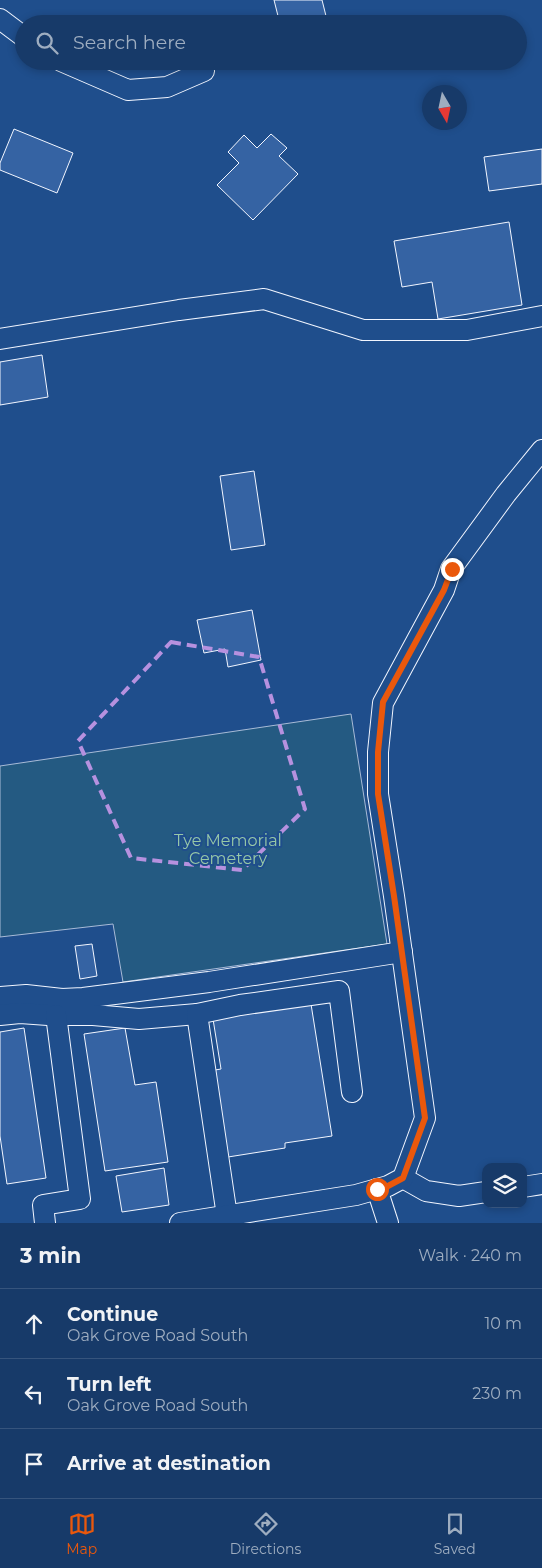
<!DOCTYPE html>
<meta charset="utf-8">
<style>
:root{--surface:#173a69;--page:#20416f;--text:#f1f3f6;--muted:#9eadc0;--line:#36547d;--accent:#ea580c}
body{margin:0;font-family:Montserrat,sans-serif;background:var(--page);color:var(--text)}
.controls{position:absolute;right:15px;bottom:15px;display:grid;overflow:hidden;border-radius:10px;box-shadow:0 2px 8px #0003}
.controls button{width:45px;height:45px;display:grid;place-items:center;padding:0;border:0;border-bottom:1px solid var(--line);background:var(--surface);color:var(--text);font:25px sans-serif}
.compass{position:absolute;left:422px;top:85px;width:45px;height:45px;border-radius:50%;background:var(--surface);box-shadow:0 2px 8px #0003;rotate:171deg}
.stop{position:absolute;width:15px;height:15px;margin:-11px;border:4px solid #ea580c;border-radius:50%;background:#fff}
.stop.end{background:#ea580c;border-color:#fff;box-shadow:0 1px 5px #0008}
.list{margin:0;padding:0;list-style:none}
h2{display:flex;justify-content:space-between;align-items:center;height:65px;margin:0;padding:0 20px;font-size:21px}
h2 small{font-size:16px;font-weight:400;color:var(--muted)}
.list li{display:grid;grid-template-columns:32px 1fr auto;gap:15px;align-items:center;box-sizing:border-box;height:70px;padding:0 20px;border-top:1px solid var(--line)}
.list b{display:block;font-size:19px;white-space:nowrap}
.list p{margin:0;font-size:16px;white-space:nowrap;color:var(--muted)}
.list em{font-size:16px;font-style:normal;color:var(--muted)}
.icon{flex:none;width:28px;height:28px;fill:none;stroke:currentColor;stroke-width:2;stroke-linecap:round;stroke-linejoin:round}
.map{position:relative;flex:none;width:542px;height:1223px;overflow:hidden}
.search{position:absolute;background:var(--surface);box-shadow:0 2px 8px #0003;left:15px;right:15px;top:15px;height:55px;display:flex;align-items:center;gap:12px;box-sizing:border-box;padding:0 18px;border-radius:28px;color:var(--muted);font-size:19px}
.sheet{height:275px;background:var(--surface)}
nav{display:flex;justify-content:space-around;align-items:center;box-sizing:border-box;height:70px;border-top:1px solid var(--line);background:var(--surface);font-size:14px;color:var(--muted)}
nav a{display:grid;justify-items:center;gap:2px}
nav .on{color:var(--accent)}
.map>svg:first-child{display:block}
.green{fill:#245a82;stroke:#a8bbd7}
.building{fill:#3563a3;stroke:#f2f6ff}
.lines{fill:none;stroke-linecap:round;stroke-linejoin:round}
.minor-casing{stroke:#f2f6ff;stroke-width:22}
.minor{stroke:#1f4e8c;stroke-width:20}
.route{stroke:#ea580c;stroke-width:6}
.marked{fill:none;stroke:#b691df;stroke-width:4;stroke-dasharray:10 6;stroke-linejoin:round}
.labels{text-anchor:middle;stroke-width:4;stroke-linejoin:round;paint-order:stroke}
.park-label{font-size:16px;fill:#97c8a6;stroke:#1f4e8c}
</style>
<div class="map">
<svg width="542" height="1223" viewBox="0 0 542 1223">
<rect width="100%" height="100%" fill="#1f4e8c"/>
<polygon class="green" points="351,714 387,944 123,982 113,924 0,937 0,766"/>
<g class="building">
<polygon points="274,0 322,0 328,24 280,24"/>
<polygon points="14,129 73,153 57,193 0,170 0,163"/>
<polygon points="271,134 287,148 279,156 298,174 253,220 217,185 239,163 228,152 244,135 257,148"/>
<polygon points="542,149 542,184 489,191 484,157"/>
<polygon points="509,222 522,305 438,319 432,282 402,287 394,241"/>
<polygon points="42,355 48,397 0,405 0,362"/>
<polygon points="254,471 265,545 231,550 220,476"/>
<polygon points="252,610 261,660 228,667 225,649 204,653 197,620"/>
<polygon points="92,944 97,976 80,979 75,946"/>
<polygon points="311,1004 332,1136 285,1143 285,1148 228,1157 215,1070 221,1069 213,1019"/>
<polygon points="24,1028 46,1178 7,1184 0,1136 0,1032"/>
<polygon points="125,1028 135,1085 156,1082 168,1162 105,1171 84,1034"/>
<polygon points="164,1168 169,1205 122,1212 116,1176"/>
</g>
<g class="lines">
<g class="minor-casing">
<g id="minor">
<polyline points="0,19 24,37"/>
<polyline points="61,61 128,90 167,87 204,71"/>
<polyline points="0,339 179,310 264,299 363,330 467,330 542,316"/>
<polyline points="0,997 26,995 62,999 83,998 209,982 402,952"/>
<polyline points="0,1015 20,1013 48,1015 93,1015 139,1019 197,1014"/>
<polyline points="403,1178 426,1191 459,1196 486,1192"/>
<polyline points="523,1187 542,1184"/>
<polyline points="377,1189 388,1223"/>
<polyline points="227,1216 197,1014 240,1005 339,991 352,1092"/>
<polyline points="45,1223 43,1205 80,1199 56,1015"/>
<polyline points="180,1223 356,1195 388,1186 403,1178 425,1118 394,896 378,794 378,752 383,703 444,590 451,569 506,494 542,450"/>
</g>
</g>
<use href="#minor" class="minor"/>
</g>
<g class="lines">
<polyline class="route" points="377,1189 388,1186 403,1178 425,1118 394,896 378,794 378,752 383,702 444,590 452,569"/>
</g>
<path class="marked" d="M 171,642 L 259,657 L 305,809 L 242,870 L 131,858 L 78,741 Z"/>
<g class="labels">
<g class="park-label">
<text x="228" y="846">Tye Memorial<tspan x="228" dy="18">Cemetery</tspan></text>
</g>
</g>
</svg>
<div class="controls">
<button><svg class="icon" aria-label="layers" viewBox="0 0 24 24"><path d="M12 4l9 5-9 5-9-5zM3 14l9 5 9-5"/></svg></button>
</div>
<svg class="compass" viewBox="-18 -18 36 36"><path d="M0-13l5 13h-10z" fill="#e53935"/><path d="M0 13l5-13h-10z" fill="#9eadc0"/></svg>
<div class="stop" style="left:377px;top:1189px"></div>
<div class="stop end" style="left:452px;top:569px"></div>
<div class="search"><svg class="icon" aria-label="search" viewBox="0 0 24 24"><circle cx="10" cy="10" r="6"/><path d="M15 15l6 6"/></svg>Search here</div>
</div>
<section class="sheet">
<h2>3 min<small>Walk · 240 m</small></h2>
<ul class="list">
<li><svg class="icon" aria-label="ahead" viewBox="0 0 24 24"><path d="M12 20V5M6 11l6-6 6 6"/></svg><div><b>Continue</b><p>Oak Grove Road South</p></div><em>10 m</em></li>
<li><svg class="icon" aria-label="left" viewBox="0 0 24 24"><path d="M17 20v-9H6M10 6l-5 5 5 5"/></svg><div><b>Turn left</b><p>Oak Grove Road South</p></div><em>230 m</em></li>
<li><svg class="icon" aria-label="arrive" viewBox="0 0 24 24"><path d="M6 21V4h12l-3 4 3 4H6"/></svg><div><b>Arrive at destination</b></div></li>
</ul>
</section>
<nav>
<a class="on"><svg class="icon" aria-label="map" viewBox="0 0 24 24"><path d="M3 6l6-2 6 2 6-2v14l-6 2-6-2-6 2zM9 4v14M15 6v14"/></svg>Map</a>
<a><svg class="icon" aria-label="directions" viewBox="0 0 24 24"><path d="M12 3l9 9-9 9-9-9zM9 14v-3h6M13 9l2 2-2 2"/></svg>Directions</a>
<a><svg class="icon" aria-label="saved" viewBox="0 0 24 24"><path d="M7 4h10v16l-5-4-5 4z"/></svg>Saved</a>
</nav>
